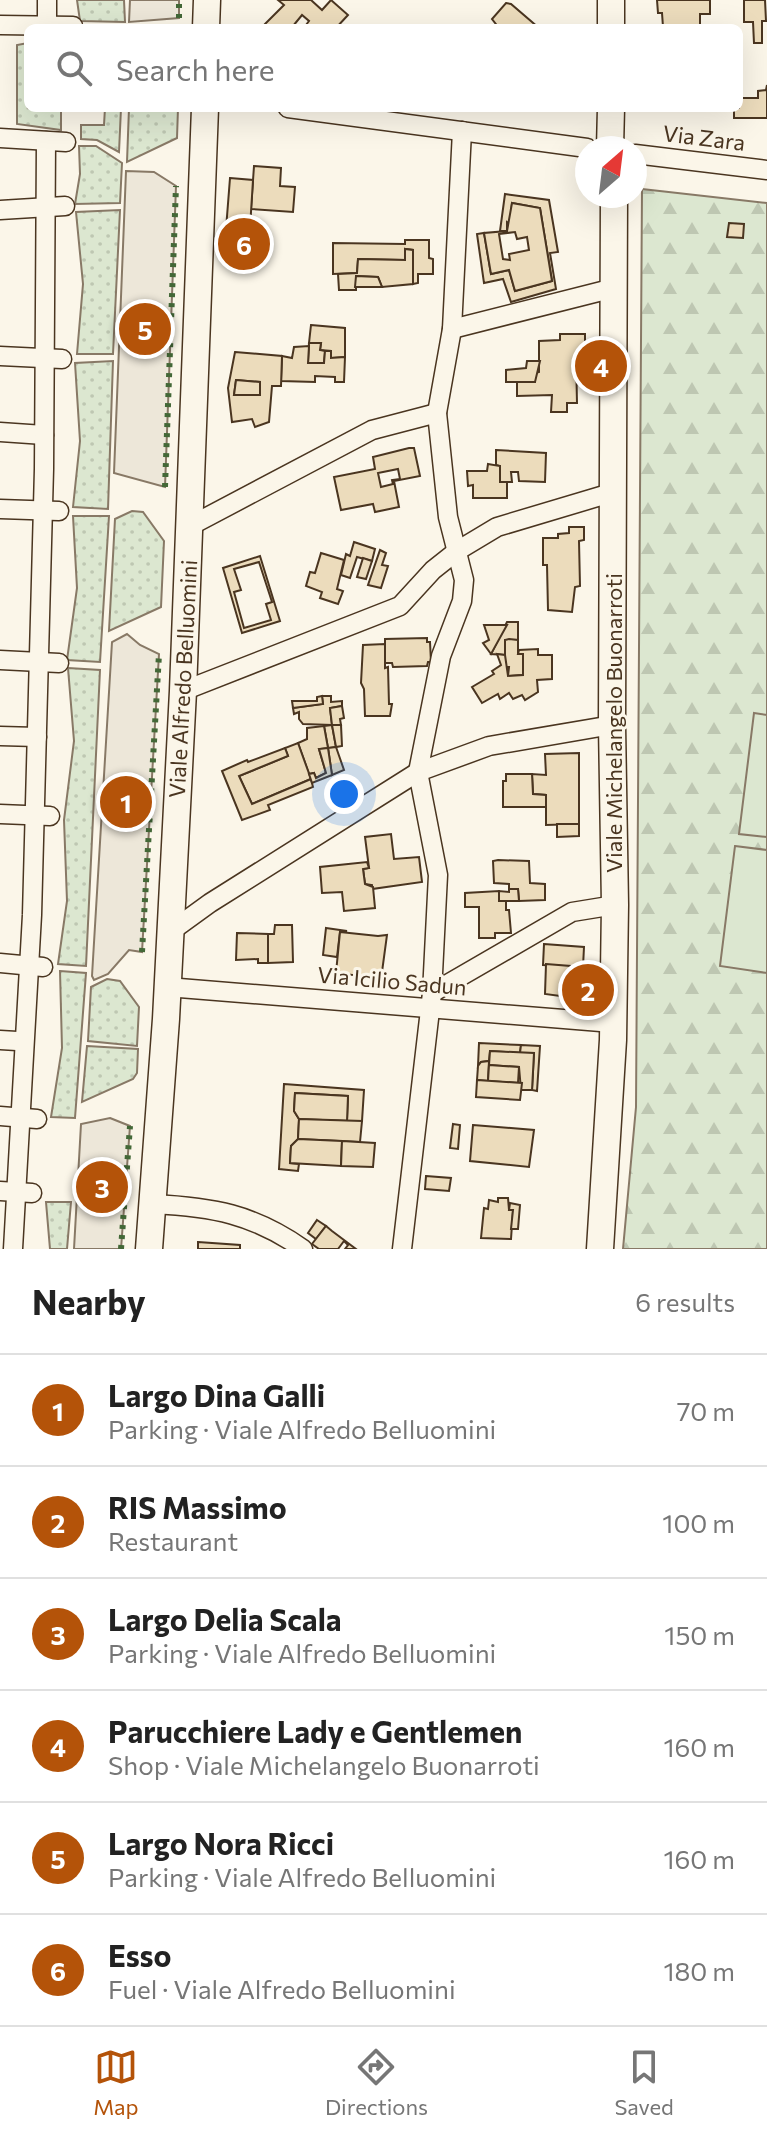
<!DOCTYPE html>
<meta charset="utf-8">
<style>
:root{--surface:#fff;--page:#f2f2f2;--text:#222;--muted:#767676;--line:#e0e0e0;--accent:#b45309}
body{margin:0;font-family:Commissioner,sans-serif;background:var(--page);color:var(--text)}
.compass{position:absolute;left:575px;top:136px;width:72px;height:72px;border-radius:50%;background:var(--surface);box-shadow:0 8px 32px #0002;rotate:28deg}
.you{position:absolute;left:344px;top:794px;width:28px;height:28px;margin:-20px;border:6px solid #fff;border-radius:50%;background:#1a73e8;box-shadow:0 0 0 12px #1a73e833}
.badge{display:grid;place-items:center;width:52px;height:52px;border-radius:50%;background:var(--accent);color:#fff;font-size:26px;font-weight:700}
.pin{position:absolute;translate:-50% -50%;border:4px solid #fff;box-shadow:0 2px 8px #0006}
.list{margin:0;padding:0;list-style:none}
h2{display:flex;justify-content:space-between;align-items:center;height:104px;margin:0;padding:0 32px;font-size:34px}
h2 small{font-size:26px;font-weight:400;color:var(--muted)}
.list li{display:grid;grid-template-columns:52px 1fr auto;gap:24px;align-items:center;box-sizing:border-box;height:112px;padding:0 32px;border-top:2px solid var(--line)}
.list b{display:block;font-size:30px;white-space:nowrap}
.list p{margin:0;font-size:26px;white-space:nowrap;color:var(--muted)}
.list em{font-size:26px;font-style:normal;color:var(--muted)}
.icon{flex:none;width:44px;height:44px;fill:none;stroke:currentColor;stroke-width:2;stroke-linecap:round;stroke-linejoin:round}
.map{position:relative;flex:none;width:767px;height:1249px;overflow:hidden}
.search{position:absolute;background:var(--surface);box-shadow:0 8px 32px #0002;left:24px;right:24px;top:24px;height:88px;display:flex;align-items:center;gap:20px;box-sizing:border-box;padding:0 28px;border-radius:12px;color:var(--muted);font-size:30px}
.sheet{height:776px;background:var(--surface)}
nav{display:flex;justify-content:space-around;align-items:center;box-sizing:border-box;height:112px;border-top:2px solid var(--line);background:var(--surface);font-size:22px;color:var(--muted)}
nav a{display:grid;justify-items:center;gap:4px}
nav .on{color:var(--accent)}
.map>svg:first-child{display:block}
.grass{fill:url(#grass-dots);stroke:#887966;stroke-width:2}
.forest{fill:url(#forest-firs);stroke:#887966;stroke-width:2}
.garden{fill:#dce7d0;stroke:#887966;stroke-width:2}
.parking{fill:#ede7d9;stroke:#887966;stroke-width:2}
.building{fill:#ecdcbc;stroke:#4a3520;stroke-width:2;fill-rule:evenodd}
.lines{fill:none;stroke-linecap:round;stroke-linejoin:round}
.street-casing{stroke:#4a3520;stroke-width:21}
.secondary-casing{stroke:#4a3520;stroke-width:29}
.street{stroke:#fbf6e9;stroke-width:18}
.secondary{stroke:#fbf6e9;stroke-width:26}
.hedge{stroke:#436837;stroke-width:6;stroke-dasharray:4 6;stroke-linecap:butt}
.labels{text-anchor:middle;stroke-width:6;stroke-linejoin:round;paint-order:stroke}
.street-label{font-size:22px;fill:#4a3520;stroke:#fbf6e9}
</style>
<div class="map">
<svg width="767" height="1249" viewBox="0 0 767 1249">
<defs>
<pattern id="grass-dots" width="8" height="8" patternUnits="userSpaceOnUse" patternTransform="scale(2)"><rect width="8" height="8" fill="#dce7d0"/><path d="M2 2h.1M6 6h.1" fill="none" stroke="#bec7b2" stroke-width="1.8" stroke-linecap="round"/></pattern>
<pattern id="forest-firs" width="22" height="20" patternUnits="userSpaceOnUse" patternTransform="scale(2)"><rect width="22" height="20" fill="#dce7d0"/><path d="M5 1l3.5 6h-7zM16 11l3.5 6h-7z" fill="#bec7b2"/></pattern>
</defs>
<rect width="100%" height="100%" fill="#fbf6e9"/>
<g class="grass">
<polygon points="77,0 124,0 125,22 80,21"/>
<polygon points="28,43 28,108 61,108 61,130 17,124 17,45"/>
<polygon points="105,108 121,108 119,152 97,140 81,139 81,125 104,125"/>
<polygon points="129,108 178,108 177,138 127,162"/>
<polygon points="79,146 96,146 122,163 120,203 75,204 80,174"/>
<polygon points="120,210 113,354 77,354 83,284 76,212"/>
<polygon points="113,361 108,509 73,507 80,441 75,363"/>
<polygon points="132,511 143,512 164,541 161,607 109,631 115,519"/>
<polygon points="73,516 109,516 100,662 67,660 77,588"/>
<polygon points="68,668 100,670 86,966 58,964 67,901 64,820 74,741"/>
<polygon points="60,971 86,973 75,1118 51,1117 62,1048"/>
<polygon points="107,979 120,981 139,1007 137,1046 88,1041 91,987"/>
<polygon points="87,1046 138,1049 137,1073 133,1079 82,1102"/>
<polygon points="46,1202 71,1202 67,1249 50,1249"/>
</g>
<polygon class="forest" points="642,189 767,203 767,1249 623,1249 636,1107"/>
<g class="garden">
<polygon points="754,713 767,715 767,837 739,834"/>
<polygon points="735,846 767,850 767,973 720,966"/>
</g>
<g class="parking">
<polygon points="130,0 179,0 179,18 129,22"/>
<polygon points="126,171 154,172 176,186 165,487 114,473"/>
<polygon points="127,634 140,645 159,654 142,952 129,950 108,974 94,980 92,976 112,642"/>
<polygon points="110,1118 130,1126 121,1249 74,1249 81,1124"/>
</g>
<g class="building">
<polygon points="278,0 311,0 322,10 331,0 348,15 336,28 310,28 306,25 309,21 302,15 293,26 295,28 261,28 284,5"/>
<polygon points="657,0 710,0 710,14 700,14 700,26 711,28 657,28 663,27 662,13 658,13"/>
<polygon points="744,0 765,0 766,21 762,21 762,43 754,43 753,22 744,22"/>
<polygon points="506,3 511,4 539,28 499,28 492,19"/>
<polygon points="767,85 767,118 734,118 734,108 739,108 739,98 758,98 758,91 766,90"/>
<polygon points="254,166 281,168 280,186 295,187 293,212 251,209"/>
<polygon points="230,178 253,180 249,244 225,242"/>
<polygon points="505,194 549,200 558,252 550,253 556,289 511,302 503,279 484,283 477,234 484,233 491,274 509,270 515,291 552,281 540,208 512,203 510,224 507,222 507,231 500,231"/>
<path d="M 512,203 L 540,208 L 552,281 L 515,291 L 509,270 L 491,274 L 484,233 L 507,231 ZM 515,232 L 517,239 L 527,237 L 529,250 L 509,254 L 510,260 L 503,259 L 499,234 Z"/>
<polygon points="729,223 744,224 743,238 727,237"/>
<polygon points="405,240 429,240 429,258 433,259 433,274 418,274 418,283 413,284 413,250 405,249 405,260 358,259 357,273 333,274 333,243 405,244"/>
<polygon points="405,249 413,250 413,284 382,287 378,277 356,276 356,290 339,290 338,274 357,273 358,259 405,260"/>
<polygon points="356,276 378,277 382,287 355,287"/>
<polygon points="311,325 345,328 345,357 331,358 331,351 320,350 321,343 309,343"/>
<polygon points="560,334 585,334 585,354 576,354 577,403 567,403 567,412 551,412 552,395 517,396 517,381 535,382 535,373 539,372 539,341 560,340"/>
<polygon points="309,343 321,343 320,350 325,351 324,363 308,363"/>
<polygon points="309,346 308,363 324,363 325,351 331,351 331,358 345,357 344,382 335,382 335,377 315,376 315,382 281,381 282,356 292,358 294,347"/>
<path d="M 235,352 L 282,356 L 281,386 L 272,386 L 269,422 L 255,427 L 252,419 L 232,422 L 228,388 ZM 236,380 L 260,382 L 260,395 L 234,395 Z"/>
<polygon points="527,361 540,361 535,382 506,382 506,370 526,368"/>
<polygon points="236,380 260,382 260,395 234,395"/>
<path d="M 409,448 L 414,448 L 420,476 L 394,481 L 399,507 L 375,512 L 373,504 L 341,510 L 334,477 L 375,469 L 373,457 ZM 398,469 L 400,479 L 392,480 L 393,484 L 381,487 L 378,473 Z"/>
<polygon points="496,450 546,453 545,482 519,481 518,472 511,472 512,482 500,482 500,466 496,465"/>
<polygon points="488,464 500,466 500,482 507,482 507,498 473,498 473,485 468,486 467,471 487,471"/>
<polygon points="569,527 584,527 584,540 579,541 580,586 575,587 572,612 548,610 547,565 543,565 543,538 558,538 558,534 569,533"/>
<polygon points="354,542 375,549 372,561 357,557 350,578 341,575 346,554 350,556"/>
<polygon points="380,550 386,553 382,565 388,566 381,588 368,585"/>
<polygon points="321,553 344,560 337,589 343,591 338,604 320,598 322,592 306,586 310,572 315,573"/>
<path d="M 260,556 L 280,621 L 242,633 L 223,568 ZM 259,562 L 272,602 L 266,604 L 271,620 L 244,628 L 234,592 L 241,590 L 234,569 Z"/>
<polygon points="363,558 372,561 366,579 357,577"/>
<polygon points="507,622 518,622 518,640 505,640 505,655 491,654"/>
<polygon points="484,625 507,625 491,654 483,643 489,640"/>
<polygon points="427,638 427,642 430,642 431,662 428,662 427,666 393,667 392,663 385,663 385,639"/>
<polygon points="509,639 518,640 518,654 523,654 523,675 508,676 509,667 505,667 505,640"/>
<polygon points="385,644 385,668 388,667 389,704 392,704 390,716 365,716 364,689 361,683 363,645"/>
<polygon points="538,649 538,655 552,655 552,679 537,680 538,692 525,700 522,695 513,699 509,693 500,699 498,694 482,703 472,687 494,674 492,671 501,665 497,654 505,655 508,676 523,675 523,654 518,654 519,650"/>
<polygon points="322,696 331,696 331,702 342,701 342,706 330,708 332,725 303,724 299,719 299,712 294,714 293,708 323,704"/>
<polygon points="322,696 323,704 293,708 292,701 317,701 317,697"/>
<polygon points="342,706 344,718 340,719 341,725 332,725 330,708"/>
<polygon points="332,725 336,747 328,748 324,726"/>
<polygon points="332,725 341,725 342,746 336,747"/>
<polygon points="324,726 328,748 319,749 326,773 316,778 314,773 309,774 298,743 307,739 307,728"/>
<polygon points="298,743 311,779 252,804 239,776 288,756 285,748"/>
<polygon points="336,747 344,770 332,775 328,748"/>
<polygon points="285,748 288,756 239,776 252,804 311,779 313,787 268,805 270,810 242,820 222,771 247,760 248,762"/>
<polygon points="328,748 332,775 312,783 309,774 314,773 316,778 326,773 319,749"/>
<polygon points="579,753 579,824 546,825 546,795 533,794 532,774 546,775 545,754"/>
<polygon points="506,774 532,774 533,794 546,795 546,807 503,807 503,781 506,781"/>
<polygon points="557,824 579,824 579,836 557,837"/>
<polygon points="391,834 394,859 419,857 422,882 372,889 372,885 365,884 363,869 369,868 365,837"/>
<polygon points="498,860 529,861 530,883 545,884 545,900 519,901 518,889 509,889 509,884 494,883 493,861"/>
<polygon points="367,862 369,868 363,869 365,884 373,887 375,908 344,911 342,892 322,893 320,867"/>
<polygon points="509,889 518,889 519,901 499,901 499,891 509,892"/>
<polygon points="499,891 499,901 506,901 506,910 509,910 511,933 495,933 495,938 479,938 479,907 465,907 465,893"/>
<polygon points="275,925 292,925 293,962 268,963 268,934 274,934"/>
<polygon points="326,928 347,931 340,932 337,957 323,955"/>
<polygon points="340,932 378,936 387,935 382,972 378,972 377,978 336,973"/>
<polygon points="237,933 268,934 268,963 258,963 258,959 236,960"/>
<polygon points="544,944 584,947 583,967 543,965"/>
<polygon points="546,964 583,967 583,999 545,994"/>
<polygon points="479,1043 521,1045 520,1053 490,1051 489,1061 481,1062 478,1066"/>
<polygon points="521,1045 540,1046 537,1091 532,1090 534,1053 520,1053"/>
<polygon points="490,1051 534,1053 532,1090 521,1090 519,1067 489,1065"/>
<polygon points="489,1061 488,1081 477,1080 478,1066 481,1062"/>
<polygon points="489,1065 519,1067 518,1083 488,1081"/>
<polygon points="477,1080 522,1083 520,1100 476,1097"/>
<polygon points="284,1084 364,1090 362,1121 347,1121 348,1096 295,1093 294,1111 299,1119 298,1139 291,1146 290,1163 299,1164 298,1171 279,1169"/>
<polygon points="295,1093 348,1096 347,1121 299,1119 294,1111"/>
<polygon points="299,1119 362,1121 360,1142 298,1139"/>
<polygon points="453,1124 460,1125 458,1149 450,1148"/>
<polygon points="473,1125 534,1130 529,1167 470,1161"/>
<polygon points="298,1139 342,1141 341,1166 290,1163 291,1146"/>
<polygon points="342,1141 375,1143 373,1167 341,1166"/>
<polygon points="426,1176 451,1178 449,1191 425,1189"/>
<polygon points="498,1198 508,1198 509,1210 513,1210 511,1239 481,1238 484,1208 488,1209 489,1200 498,1202"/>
<polygon points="510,1203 520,1205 518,1229 511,1229 513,1210 509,1210"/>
<polygon points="317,1220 326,1226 316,1239 308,1233"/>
<polygon points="326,1226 332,1231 356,1249 345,1249 348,1245 344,1241 338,1249 319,1249 312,1244"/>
<polygon points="198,1242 240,1245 240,1249 198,1249"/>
</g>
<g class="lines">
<g class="street-casing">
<g id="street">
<polyline points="47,0 47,26"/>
<polyline points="0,25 73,26"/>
<polyline points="288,108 587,148"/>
<polyline points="0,138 66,142"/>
<polyline points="635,154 767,170"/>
<polyline points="0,210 65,206"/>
<polyline points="452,329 614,288"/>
<polyline points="0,356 62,359"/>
<polyline points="0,432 44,435"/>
<polyline points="0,509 59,511"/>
<polyline points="190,526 372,430 437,413"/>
<polyline points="0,660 59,663"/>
<polyline points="183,691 400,606 433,570 457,551 497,527 614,492"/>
<polyline points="0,736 37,737"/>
<polyline points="0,814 50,816"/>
<polyline points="170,932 210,903 418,772 489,746 612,725"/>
<polyline points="0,963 43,967"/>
<polyline points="167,987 613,1023"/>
<polyline points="432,993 572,912 615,905"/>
<polyline points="0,1040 17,1041"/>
<polyline points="0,1116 37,1119"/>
<polyline points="0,1191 32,1193"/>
<path d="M 153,1204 C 213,1207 253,1214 303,1249"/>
<polyline points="13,1249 32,915 44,469 46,141"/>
<polyline points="402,1249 432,993 438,875 418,772 441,656 462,601 464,580 448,517 437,413 452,329 462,131"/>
</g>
</g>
<g class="secondary-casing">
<g id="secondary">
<polyline points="206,28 207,0"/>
<polyline points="611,28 611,0"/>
<polyline points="610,148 611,108"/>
<polyline points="149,1249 166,1019 183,691 205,108"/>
<polyline points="600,1249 613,1040 615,905 612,725 614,196"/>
</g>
</g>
<use href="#street" class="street"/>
<use href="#secondary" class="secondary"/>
<g class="hedge">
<polyline points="179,18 179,0"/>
<polyline points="165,487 176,186"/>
<polyline points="142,952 159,654"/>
<polyline points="121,1249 130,1126"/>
</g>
</g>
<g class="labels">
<g class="street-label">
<text transform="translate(704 138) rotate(7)" y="8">Via Zara</text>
<text transform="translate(183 679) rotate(-87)" y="8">Viale Alfredo Belluomini</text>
<text transform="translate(614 723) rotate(-90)" y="8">Viale Michelangelo Buonarroti</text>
<text transform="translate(392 981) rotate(5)" y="8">Via Icilio Sadun</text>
</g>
</g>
</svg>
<svg class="compass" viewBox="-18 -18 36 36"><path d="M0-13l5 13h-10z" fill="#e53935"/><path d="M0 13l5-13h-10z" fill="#767676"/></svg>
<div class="you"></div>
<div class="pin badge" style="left:126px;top:802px">1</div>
<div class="pin badge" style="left:588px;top:990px">2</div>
<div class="pin badge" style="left:102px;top:1187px">3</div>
<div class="pin badge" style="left:601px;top:366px">4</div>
<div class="pin badge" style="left:145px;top:329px">5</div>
<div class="pin badge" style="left:244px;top:244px">6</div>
<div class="search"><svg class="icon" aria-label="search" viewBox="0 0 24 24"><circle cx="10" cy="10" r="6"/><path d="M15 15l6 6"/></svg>Search here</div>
</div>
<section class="sheet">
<h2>Nearby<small>6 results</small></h2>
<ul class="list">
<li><span class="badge">1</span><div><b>Largo Dina Galli</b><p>Parking · Viale Alfredo Belluomini</p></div><em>70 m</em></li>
<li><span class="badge">2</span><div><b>RIS Massimo</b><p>Restaurant</p></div><em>100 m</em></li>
<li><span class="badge">3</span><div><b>Largo Delia Scala</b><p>Parking · Viale Alfredo Belluomini</p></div><em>150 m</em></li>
<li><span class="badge">4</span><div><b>Parucchiere Lady e Gentlemen</b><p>Shop · Viale Michelangelo Buonarroti</p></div><em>160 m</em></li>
<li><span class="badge">5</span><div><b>Largo Nora Ricci</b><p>Parking · Viale Alfredo Belluomini</p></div><em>160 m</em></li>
<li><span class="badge">6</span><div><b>Esso</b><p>Fuel · Viale Alfredo Belluomini</p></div><em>180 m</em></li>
</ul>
</section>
<nav>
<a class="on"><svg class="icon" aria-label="map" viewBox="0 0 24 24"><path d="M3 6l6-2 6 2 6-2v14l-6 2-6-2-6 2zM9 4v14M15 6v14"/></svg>Map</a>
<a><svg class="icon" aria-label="directions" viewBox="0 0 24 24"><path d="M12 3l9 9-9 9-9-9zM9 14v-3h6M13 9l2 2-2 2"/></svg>Directions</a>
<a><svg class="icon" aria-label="saved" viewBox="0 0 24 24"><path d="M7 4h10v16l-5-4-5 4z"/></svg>Saved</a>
</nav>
